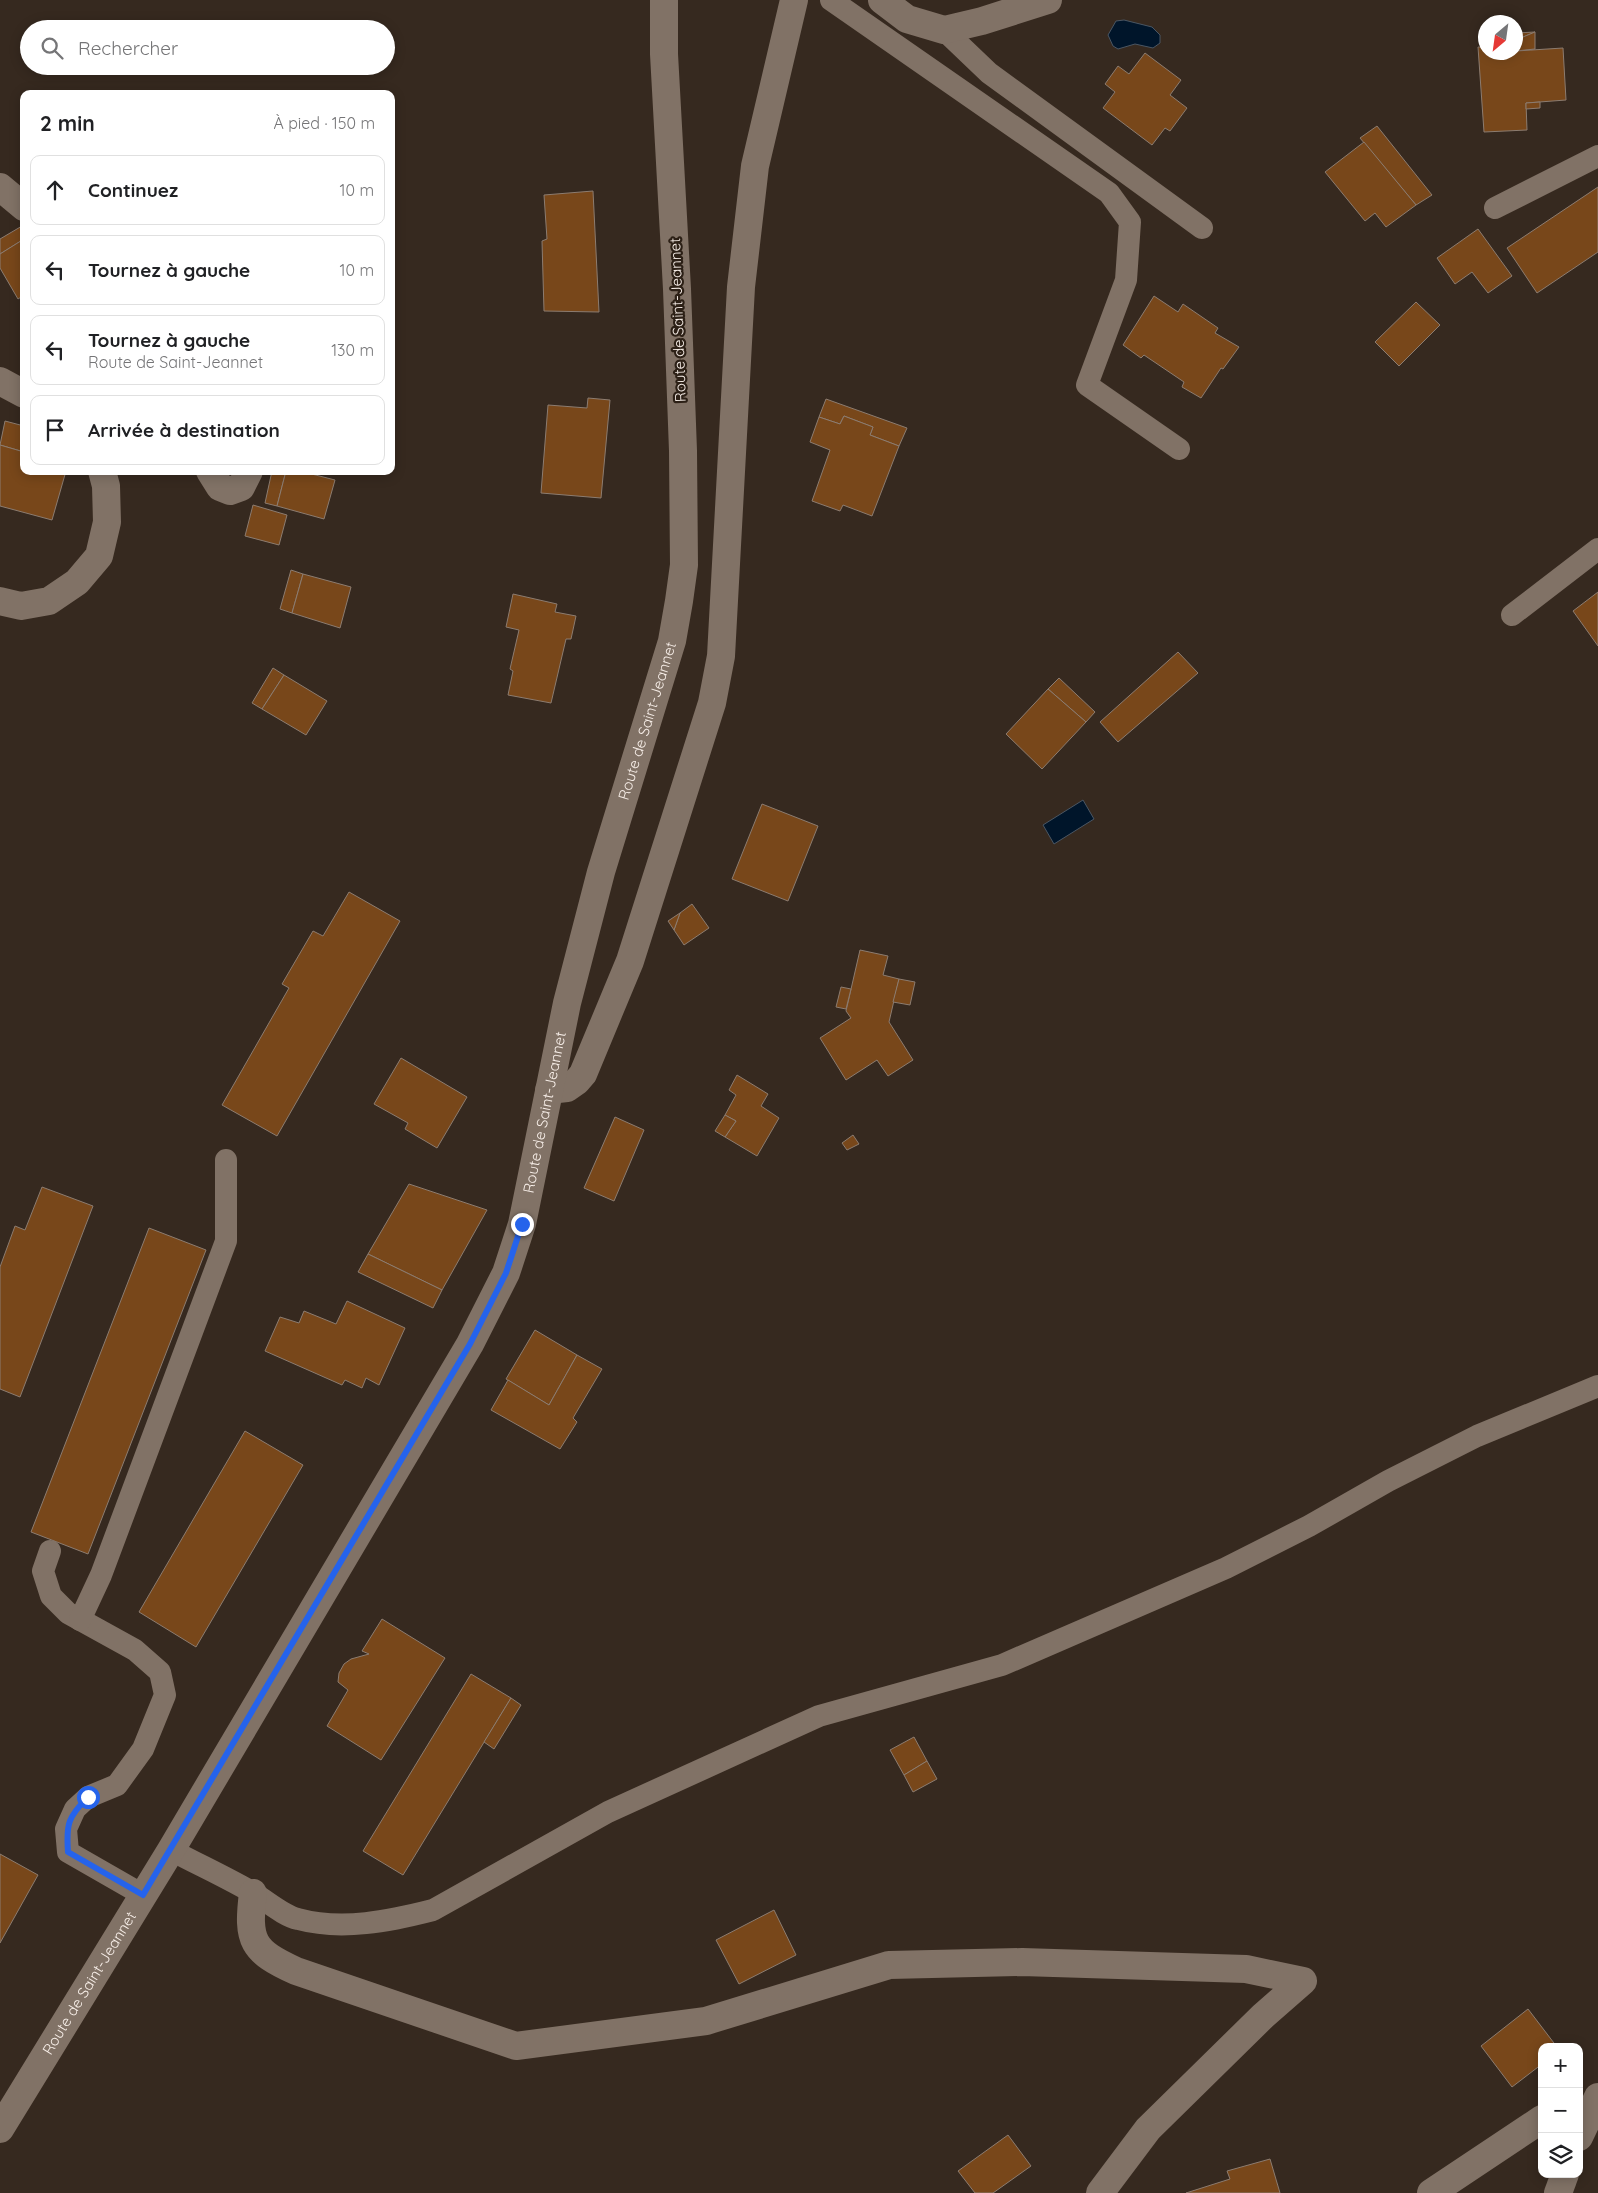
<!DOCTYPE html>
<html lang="fr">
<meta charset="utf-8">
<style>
:root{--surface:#fff;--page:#f6f6f6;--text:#202124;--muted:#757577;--line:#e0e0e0}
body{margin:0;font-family:Quicksand,sans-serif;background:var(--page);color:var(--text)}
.controls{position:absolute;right:15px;bottom:15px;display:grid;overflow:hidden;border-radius:10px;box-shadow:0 2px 12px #0003}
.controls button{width:45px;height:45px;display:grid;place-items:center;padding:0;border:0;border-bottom:1px solid var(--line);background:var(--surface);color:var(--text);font:25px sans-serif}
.compass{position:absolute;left:1478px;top:15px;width:45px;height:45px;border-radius:50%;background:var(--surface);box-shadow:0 2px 12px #0003;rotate:209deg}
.stop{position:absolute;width:15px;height:15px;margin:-11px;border:4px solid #2563eb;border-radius:50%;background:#fff}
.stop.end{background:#2563eb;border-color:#fff;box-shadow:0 1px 5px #0008}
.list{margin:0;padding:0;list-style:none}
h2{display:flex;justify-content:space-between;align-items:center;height:65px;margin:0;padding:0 20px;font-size:21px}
h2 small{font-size:16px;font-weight:400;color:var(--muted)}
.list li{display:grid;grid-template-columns:32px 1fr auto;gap:15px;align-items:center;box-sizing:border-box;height:70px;margin:0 10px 10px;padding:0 10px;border:1px solid var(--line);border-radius:10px}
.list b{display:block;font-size:19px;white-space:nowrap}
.list p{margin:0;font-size:16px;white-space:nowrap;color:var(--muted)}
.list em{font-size:16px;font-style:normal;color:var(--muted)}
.icon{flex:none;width:28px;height:28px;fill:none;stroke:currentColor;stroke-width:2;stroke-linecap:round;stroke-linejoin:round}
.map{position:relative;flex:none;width:1598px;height:2193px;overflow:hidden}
.search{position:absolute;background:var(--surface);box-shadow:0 2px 12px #0003;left:20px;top:20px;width:375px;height:55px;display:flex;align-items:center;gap:12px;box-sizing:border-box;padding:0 18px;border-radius:28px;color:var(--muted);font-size:19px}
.panel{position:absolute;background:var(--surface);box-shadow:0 2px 12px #0003;left:20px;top:90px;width:375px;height:385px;border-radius:10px}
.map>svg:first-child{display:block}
.water{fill:#00152a;stroke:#4a5663}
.building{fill:#78471a;stroke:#8c7c70}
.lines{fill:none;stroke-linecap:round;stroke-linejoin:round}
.service{stroke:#817266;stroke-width:22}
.minor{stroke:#817266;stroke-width:28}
.secondary{stroke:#817266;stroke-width:28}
.route{stroke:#2563eb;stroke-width:6}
.labels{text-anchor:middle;stroke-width:4.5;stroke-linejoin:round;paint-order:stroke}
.street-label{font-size:15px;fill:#f7eee8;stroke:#2c2016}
</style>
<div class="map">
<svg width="1598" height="2193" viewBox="0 0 1598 2193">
<rect width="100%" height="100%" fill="#36291f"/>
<g class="water">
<polygon points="1124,20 1152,27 1160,35 1160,43 1153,48 1135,44 1118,49 1113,46 1108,35 1116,21"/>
<polygon points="1083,800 1094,819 1054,844 1043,825"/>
</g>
<g class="building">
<polygon points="1535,32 1516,40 1516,33"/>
<polygon points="1535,32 1535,49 1516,51 1516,40"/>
<polygon points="1478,47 1486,47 1486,52 1516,52 1516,51 1563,48 1566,100 1526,103 1527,130 1484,132"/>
<polygon points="1145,53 1181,80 1170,95 1187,108 1170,131 1165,128 1152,145 1103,108 1115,92 1105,84 1118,66 1129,74"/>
<polygon points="1540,102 1540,108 1526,109 1526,103"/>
<polygon points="1377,126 1432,195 1416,205 1360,138"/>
<polygon points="1364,142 1416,205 1386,227 1375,213 1365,221 1325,172"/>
<polygon points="1598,187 1598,252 1537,293 1507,248"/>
<polygon points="593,191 599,312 544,311 542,241 547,239 544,195"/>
<polygon points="22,226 24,239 0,254 0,239"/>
<polygon points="1478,229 1512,276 1488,293 1472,272 1455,284 1437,258"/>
<polygon points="24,239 24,295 18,299 0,268 0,254"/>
<polygon points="1154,296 1178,312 1183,304 1218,328 1215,333 1239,347 1223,369 1221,368 1201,398 1182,387 1184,382 1144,355 1141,358 1123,345"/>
<polygon points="1416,302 1440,325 1399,366 1375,342"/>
<polygon points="588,398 610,400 601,498 541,493 548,405 587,408"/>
<polygon points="826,399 907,428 899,446 870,435 873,427 844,416 840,424 819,417"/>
<polygon points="844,416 873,427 870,435 899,446 872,516 843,505 840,511 812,501 830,450 810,442 819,417 840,424"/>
<polygon points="5,421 24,426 24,452 0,445"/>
<polygon points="0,445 24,452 24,471 66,471 52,520 0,506"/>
<polygon points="272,471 286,471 277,506 265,503"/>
<polygon points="286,471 300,471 335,480 324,519 277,506"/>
<polygon points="253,505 287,515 279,545 245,536"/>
<polygon points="291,570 303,574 292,613 280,609"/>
<polygon points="303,574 351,587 340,628 292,613"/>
<polygon points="1598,592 1598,646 1573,611"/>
<polygon points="513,594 557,604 555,612 576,616 571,639 566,639 551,703 508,695 513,671 510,669 519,630 506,627"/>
<polygon points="1178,652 1198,673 1118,742 1100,722"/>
<polygon points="273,668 284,675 262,709 252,703"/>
<polygon points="284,675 327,701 306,735 262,709"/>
<polygon points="1059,678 1095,712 1086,722 1048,689"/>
<polygon points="1048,689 1086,722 1042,769 1006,734"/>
<polygon points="762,804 818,826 788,901 732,879"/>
<polygon points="349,892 400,921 277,1136 222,1105 289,988 282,984 313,931 323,936"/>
<polygon points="692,904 709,928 684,945 674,930 680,913"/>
<polygon points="680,913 674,930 668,921"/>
<polygon points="860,950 888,956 883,975 899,979 889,1022 913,1060 888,1076 877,1060 846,1080 820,1038 851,1018 846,1011"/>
<polygon points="899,979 915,982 910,1005 893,1002"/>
<polygon points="841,987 851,989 846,1009 836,1007"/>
<polygon points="401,1058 467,1097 437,1148 405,1129 408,1123 374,1104"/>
<polygon points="737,1075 768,1094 761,1106 779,1118 757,1156 725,1137 736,1121 725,1115 736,1095 729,1090"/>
<polygon points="725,1115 736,1121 725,1137 715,1131"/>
<polygon points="615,1117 644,1130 614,1201 584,1188"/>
<polygon points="853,1135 859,1144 847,1150 842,1143"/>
<polygon points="409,1184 487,1210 442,1290 368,1254"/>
<polygon points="42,1187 93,1206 20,1397 0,1389 0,1267 15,1226 25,1230"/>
<polygon points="149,1228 206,1250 88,1554 31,1532"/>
<polygon points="368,1254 442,1290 433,1308 358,1272"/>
<polygon points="347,1301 405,1328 379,1385 366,1378 362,1388 345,1380 342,1385 265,1351 280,1317 299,1323 304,1311 336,1324"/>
<polygon points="535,1330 577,1355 549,1405 506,1379"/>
<polygon points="577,1355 602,1369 573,1418 577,1422 560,1449 491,1410 508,1380 549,1405"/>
<polygon points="245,1431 303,1465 196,1647 139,1612"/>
<polygon points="382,1619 445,1658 381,1760 327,1726 348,1690 338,1682 339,1673 344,1664 351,1659 369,1654 362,1651"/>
<polygon points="471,1674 511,1698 403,1875 363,1851"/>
<polygon points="511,1698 521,1705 494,1749 484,1742"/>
<polygon points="914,1737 927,1761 904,1775 890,1750"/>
<polygon points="927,1761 937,1779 913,1792 904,1775"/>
<polygon points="0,1854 38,1875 0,1943"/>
<polygon points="774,1910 796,1955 739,1984 716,1940"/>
<polygon points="1528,2009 1557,2047 1542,2047 1542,2064 1512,2087 1481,2046"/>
<polygon points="1008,2135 1031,2166 993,2193 975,2193 958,2171"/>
<polygon points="1270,2159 1280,2193 1186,2193 1230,2179 1227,2171"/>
</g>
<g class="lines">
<g class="service">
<polyline points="831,0 1109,193 1130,222 1126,280 1087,385 1179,449"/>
<polyline points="944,30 989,73 1202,228"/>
<polyline points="1495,208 1598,156"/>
<polyline points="1512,615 1598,549"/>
<polyline points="50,1551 43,1571 51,1596 68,1613 135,1650 160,1672 165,1695 143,1749 117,1785 88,1797 75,1809 66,1829 68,1852 143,1895"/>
<polyline points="80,1620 101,1575 226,1241 226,1160"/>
<path d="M 171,1850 C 199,1865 228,1878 255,1894 C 268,1902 284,1916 298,1919 C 342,1931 390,1921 433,1910 L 608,1812 L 819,1716 L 1002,1665 L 1226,1568 L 1309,1526 L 1388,1481 L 1477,1436 L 1598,1386"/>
</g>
<g class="minor">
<polyline points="882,0 907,19 944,30 982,21 1048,0"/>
<polyline points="0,187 24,207"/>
<polyline points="0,381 24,394"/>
<polyline points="210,471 220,487 230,491 241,487 249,471"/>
<polyline points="0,601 21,606 49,601 77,582 99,556 107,522 106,486 102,471"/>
<polyline points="549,1090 567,1088 577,1081 583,1074 630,961 712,703 721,656 741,287 755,166 794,0"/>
<path d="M 253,1893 C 247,1941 252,1951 296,1971 L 516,2046 L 706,2021 L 889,1965 L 1022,1962 L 1246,1969 L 1303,1981 L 1263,2016 L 1148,2129 L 1100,2193"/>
<polyline points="1579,2137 1598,2097"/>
<polyline points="1431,2193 1542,2119"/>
<polyline points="1558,2193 1565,2174"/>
</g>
<path class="secondary" id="s1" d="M 0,2129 L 171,1850 L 470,1344 L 506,1273 L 522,1224 L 567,1003 L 601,872 L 672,641 L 679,601 L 684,565 L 683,451 L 677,289 L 664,54 L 664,0"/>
</g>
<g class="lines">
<path class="route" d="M 88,1797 C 68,1817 66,1824 68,1852 L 143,1895 L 470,1344 L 506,1273 L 522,1224"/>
</g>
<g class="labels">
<g class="street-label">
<text transform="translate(678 320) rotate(-92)" y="5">Route de Saint-Jeannet</text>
<text dy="5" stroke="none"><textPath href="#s1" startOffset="1565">Route de Saint-Jeannet</textPath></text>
<text dy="5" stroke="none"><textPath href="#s1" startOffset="1160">Route de Saint-Jeannet</textPath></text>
<text dy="5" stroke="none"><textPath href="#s1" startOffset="171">Route de Saint-Jeannet</textPath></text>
</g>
</g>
</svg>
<div class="controls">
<button>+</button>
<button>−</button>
<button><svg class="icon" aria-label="layers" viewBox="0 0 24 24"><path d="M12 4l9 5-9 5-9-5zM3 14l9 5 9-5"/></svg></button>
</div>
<svg class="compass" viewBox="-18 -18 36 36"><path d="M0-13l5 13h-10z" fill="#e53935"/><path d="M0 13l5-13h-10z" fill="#757577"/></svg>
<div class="stop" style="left:88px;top:1797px"></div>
<div class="stop end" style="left:522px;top:1224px"></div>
<div class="search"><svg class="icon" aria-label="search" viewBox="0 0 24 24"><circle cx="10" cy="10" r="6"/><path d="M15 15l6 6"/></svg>Rechercher</div>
<section class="panel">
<h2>2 min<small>À pied · 150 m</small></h2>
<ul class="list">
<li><svg class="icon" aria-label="ahead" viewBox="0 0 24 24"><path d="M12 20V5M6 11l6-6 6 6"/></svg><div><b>Continuez</b></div><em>10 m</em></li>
<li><svg class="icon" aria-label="left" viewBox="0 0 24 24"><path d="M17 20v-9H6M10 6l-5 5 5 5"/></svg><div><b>Tournez à gauche</b></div><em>10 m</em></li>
<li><svg class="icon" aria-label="left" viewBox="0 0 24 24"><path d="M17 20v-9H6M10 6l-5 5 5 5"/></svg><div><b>Tournez à gauche</b><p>Route de Saint-Jeannet</p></div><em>130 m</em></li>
<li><svg class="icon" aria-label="arrive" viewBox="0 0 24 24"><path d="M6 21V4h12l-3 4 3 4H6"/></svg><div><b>Arrivée à destination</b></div></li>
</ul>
</section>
</div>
